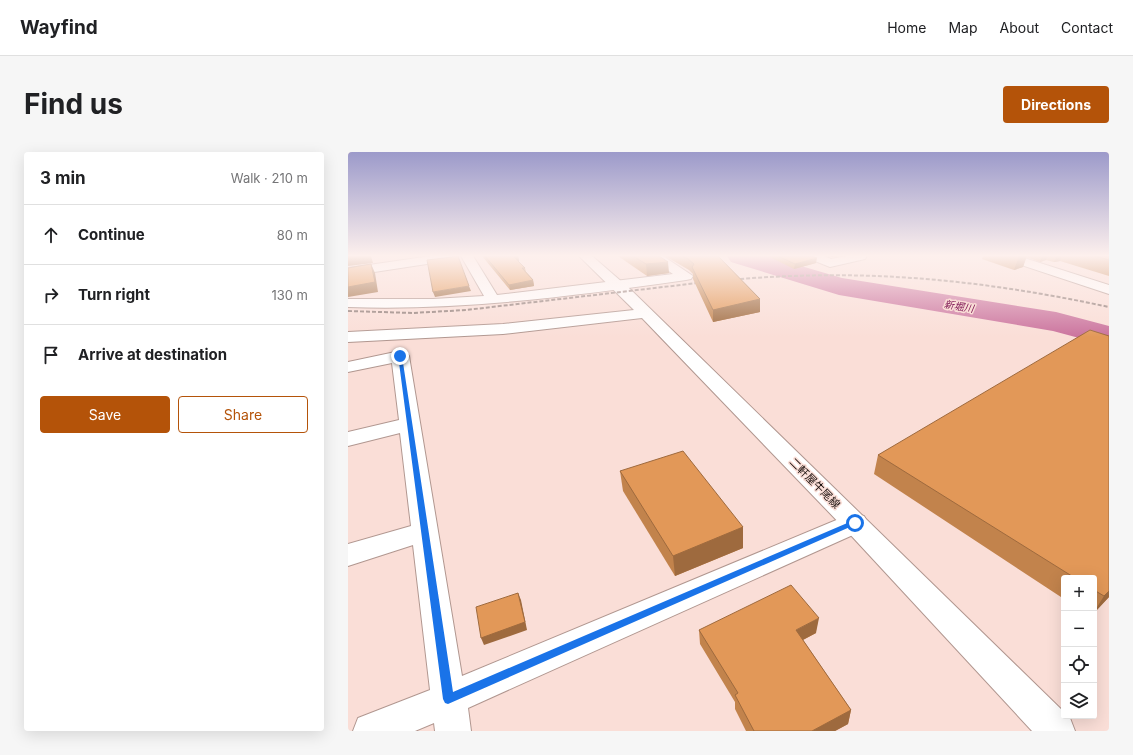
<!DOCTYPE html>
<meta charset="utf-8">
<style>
:root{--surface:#fff;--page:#f6f6f6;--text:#202124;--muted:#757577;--line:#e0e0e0;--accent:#b45309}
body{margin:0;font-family:Inter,"Noto Sans JP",sans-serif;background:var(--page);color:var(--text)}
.controls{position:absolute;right:12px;bottom:12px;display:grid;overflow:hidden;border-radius:4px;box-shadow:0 4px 16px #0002}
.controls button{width:36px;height:36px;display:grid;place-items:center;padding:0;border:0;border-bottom:1px solid var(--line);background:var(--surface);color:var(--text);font:20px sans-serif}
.stop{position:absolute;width:12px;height:12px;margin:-9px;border:3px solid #1a73e8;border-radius:50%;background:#fff}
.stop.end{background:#1a73e8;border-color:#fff;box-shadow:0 1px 4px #0008}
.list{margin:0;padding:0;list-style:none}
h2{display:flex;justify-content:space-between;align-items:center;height:52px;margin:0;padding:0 16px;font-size:17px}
h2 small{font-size:13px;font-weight:400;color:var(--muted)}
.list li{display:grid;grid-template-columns:26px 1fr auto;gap:12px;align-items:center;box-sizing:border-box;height:60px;padding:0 16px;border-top:1px solid var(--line)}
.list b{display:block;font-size:15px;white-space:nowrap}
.list em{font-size:13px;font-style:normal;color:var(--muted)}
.actions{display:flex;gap:8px;padding:12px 16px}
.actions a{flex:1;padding:9px 0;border:1px solid var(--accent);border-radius:4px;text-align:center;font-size:14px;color:var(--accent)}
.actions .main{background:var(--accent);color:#fff}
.icon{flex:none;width:22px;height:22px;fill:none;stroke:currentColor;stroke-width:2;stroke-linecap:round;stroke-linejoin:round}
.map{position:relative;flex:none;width:761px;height:579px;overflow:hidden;border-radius:4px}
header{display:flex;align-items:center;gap:24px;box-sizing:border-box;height:56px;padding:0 20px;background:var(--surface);border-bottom:1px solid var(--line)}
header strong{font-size:19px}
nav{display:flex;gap:22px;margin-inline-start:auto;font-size:14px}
.intro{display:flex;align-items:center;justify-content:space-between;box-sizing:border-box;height:96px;padding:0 24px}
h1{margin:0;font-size:28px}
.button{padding:10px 18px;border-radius:4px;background:var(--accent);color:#fff;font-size:14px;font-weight:700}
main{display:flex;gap:24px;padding:0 24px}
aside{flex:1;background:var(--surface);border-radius:4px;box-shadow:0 4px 16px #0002}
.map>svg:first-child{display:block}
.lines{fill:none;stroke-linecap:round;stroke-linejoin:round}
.river{fill:#cb749e;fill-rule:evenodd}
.street-casing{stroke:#b19790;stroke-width:2}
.secondary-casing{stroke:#b19790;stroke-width:2}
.street{fill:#fff;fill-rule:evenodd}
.secondary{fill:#fff;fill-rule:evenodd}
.rail{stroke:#917e79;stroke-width:2;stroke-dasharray:4 2;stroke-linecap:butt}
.wall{fill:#c2834c}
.shaded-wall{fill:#9e6a3e}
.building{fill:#e29858;stroke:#9e6a3e}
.route{fill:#1a73e8}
.labels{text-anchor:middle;stroke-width:3;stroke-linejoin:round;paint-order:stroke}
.far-water-label{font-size:10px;font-style:italic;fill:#7d1453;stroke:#faded7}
.street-label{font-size:11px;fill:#19100d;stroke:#faded7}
</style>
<header>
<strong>Wayfind</strong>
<nav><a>Home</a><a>Map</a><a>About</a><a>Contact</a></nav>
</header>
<div class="intro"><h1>Find us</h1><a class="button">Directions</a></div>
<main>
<aside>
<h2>3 min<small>Walk · 210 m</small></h2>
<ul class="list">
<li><svg class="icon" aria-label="ahead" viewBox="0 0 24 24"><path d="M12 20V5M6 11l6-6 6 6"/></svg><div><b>Continue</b></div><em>80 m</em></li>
<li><svg class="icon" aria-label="right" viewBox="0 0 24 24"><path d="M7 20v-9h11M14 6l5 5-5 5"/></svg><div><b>Turn right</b></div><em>130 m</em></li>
<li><svg class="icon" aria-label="arrive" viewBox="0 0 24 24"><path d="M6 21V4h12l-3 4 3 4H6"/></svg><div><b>Arrive at destination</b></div></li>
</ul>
<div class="actions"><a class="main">Save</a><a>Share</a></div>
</aside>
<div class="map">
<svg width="761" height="579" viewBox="0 0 761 579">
<rect width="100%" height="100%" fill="#faded7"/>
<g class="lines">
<polygon class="river" points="379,104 419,104 494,126 708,160 761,174 761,194 705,179 491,143 383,110"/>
<g class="street-casing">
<g id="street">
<polygon points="83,104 111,104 105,108 0,124 0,116"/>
<path d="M 113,104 L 125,104 L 149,143 L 325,122 L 303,107 L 301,104 L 315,104 L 345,124 L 343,127 L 338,128 C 225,144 114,159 0,155 L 0,147 L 85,147 L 136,144 Z"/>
<polygon points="460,104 476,104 483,107 498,104 519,104 517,107 482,115 462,107"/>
<polygon points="653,104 670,104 761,133 761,142 655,107"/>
<polygon points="52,199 58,200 61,204 114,524 498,364 507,362 516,364 520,371 516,378 120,556 123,579 87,579 86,571 67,579 5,579 10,566 82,538 65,393 0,414 0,392 63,374 52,281 0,294 0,280 51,268 44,211 0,220 0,210"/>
</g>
</g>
<g class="secondary-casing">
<polygon id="secondary" points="231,104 244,104 282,137 716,560 716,564 722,566 727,579 684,579 498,378 294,166 155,182 0,190 0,180 155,172 286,158"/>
</g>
<use href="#street" class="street"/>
<use href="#secondary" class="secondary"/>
<g class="rail">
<path d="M 380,128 C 514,116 630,127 761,155"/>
<polyline points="0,159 64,161 118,158 358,130"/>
</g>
</g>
<g class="wall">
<polygon points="134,104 170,104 171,109 170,109 177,116 178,120 185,128 186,134 162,138"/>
<polygon points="270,104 311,104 321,121 299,124"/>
<polygon points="317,104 370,104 412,147 412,160 365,170 345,127 345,122 341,118"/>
<polygon points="420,104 463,104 468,111 446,117"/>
<polygon points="635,104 761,104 761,124 712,109 706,110 698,108 692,110 678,105 675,115 666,118 634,107"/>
<polygon points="761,184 761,445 746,461 746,426 716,426 716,447 526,322 530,303"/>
<polygon points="272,319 395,375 395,396 327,424 275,339"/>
<polygon points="351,478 468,481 455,488 503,558 500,572 487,579 398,579 387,557 387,550 352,492"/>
</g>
<g class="shaded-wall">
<polygon points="10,104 23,104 25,111 0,114 0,105"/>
<polygon points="170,104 171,109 167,109 166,105"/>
<polygon points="483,104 493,104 483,105"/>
<polygon points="671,104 679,104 675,115 666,118"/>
<polygon points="694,104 699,104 698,108 692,110"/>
<polygon points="709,104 713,104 712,109 706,110"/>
<polygon points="469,106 468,111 446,117 447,112"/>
<polygon points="320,110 321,121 299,124 298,112"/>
<polygon points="23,112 27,121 30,140 0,145 0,135"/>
<polygon points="185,128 186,134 162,138 161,133"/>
<polygon points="121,134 123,139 87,145 85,140"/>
<polygon points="412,147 412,160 365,170 365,158"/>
<polygon points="395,375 395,396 327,424 325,404"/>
<polygon points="761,439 761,445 746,461 746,460 756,444"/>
<polygon points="170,441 173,448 179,478 136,493 133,486"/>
<polygon points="471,466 468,481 447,492 448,478"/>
<polygon points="503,558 500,572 487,579 464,579"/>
</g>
<g class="building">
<polygon points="0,104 10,104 0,105"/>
<polygon points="105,104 110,104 121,134 85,140 79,108 104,105"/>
<polygon points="137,104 170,104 166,105 177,116 174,116 185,128 161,133"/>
<polygon points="285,104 311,104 320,110 298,112"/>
<polygon points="335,104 370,104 412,147 365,158 344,115 346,112 340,107"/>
<polygon points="430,104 463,104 469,106 447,112"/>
<polygon points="747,104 761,104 761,108"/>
<polygon points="23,112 27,130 0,135 0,116"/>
<polygon points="742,178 761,184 761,439 756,444 746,438 746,426 727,426 530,303"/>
<polygon points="335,299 395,375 325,404 272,319"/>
<polygon points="443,433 471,466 448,478 503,558 464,579 406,579 387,543 390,541 351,478"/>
<polygon points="170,441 177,470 133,486 128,455"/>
</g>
<linearGradient id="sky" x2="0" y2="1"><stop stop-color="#9c9aca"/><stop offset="0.56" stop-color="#fdf0ed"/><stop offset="1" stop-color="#fdf0ed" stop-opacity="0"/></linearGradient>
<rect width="761" height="185" fill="url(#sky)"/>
<polygon class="route" points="50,203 54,204 105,540 504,369 507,368 511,371 100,552 97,551 95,547"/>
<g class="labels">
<g class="far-water-label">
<text transform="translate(611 154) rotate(9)" y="4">新堀川</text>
</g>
<g class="street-label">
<text transform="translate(467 331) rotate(45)" y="4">二軒屋牛尾線</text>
</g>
</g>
</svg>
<div class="controls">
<button>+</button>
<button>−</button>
<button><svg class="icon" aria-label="locate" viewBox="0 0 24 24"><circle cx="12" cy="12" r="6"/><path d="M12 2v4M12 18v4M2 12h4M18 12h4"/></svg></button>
<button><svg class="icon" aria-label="layers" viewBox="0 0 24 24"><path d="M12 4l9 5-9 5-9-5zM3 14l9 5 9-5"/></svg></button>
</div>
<div class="stop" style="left:507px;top:371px"></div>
<div class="stop end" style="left:52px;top:204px"></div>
</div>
</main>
